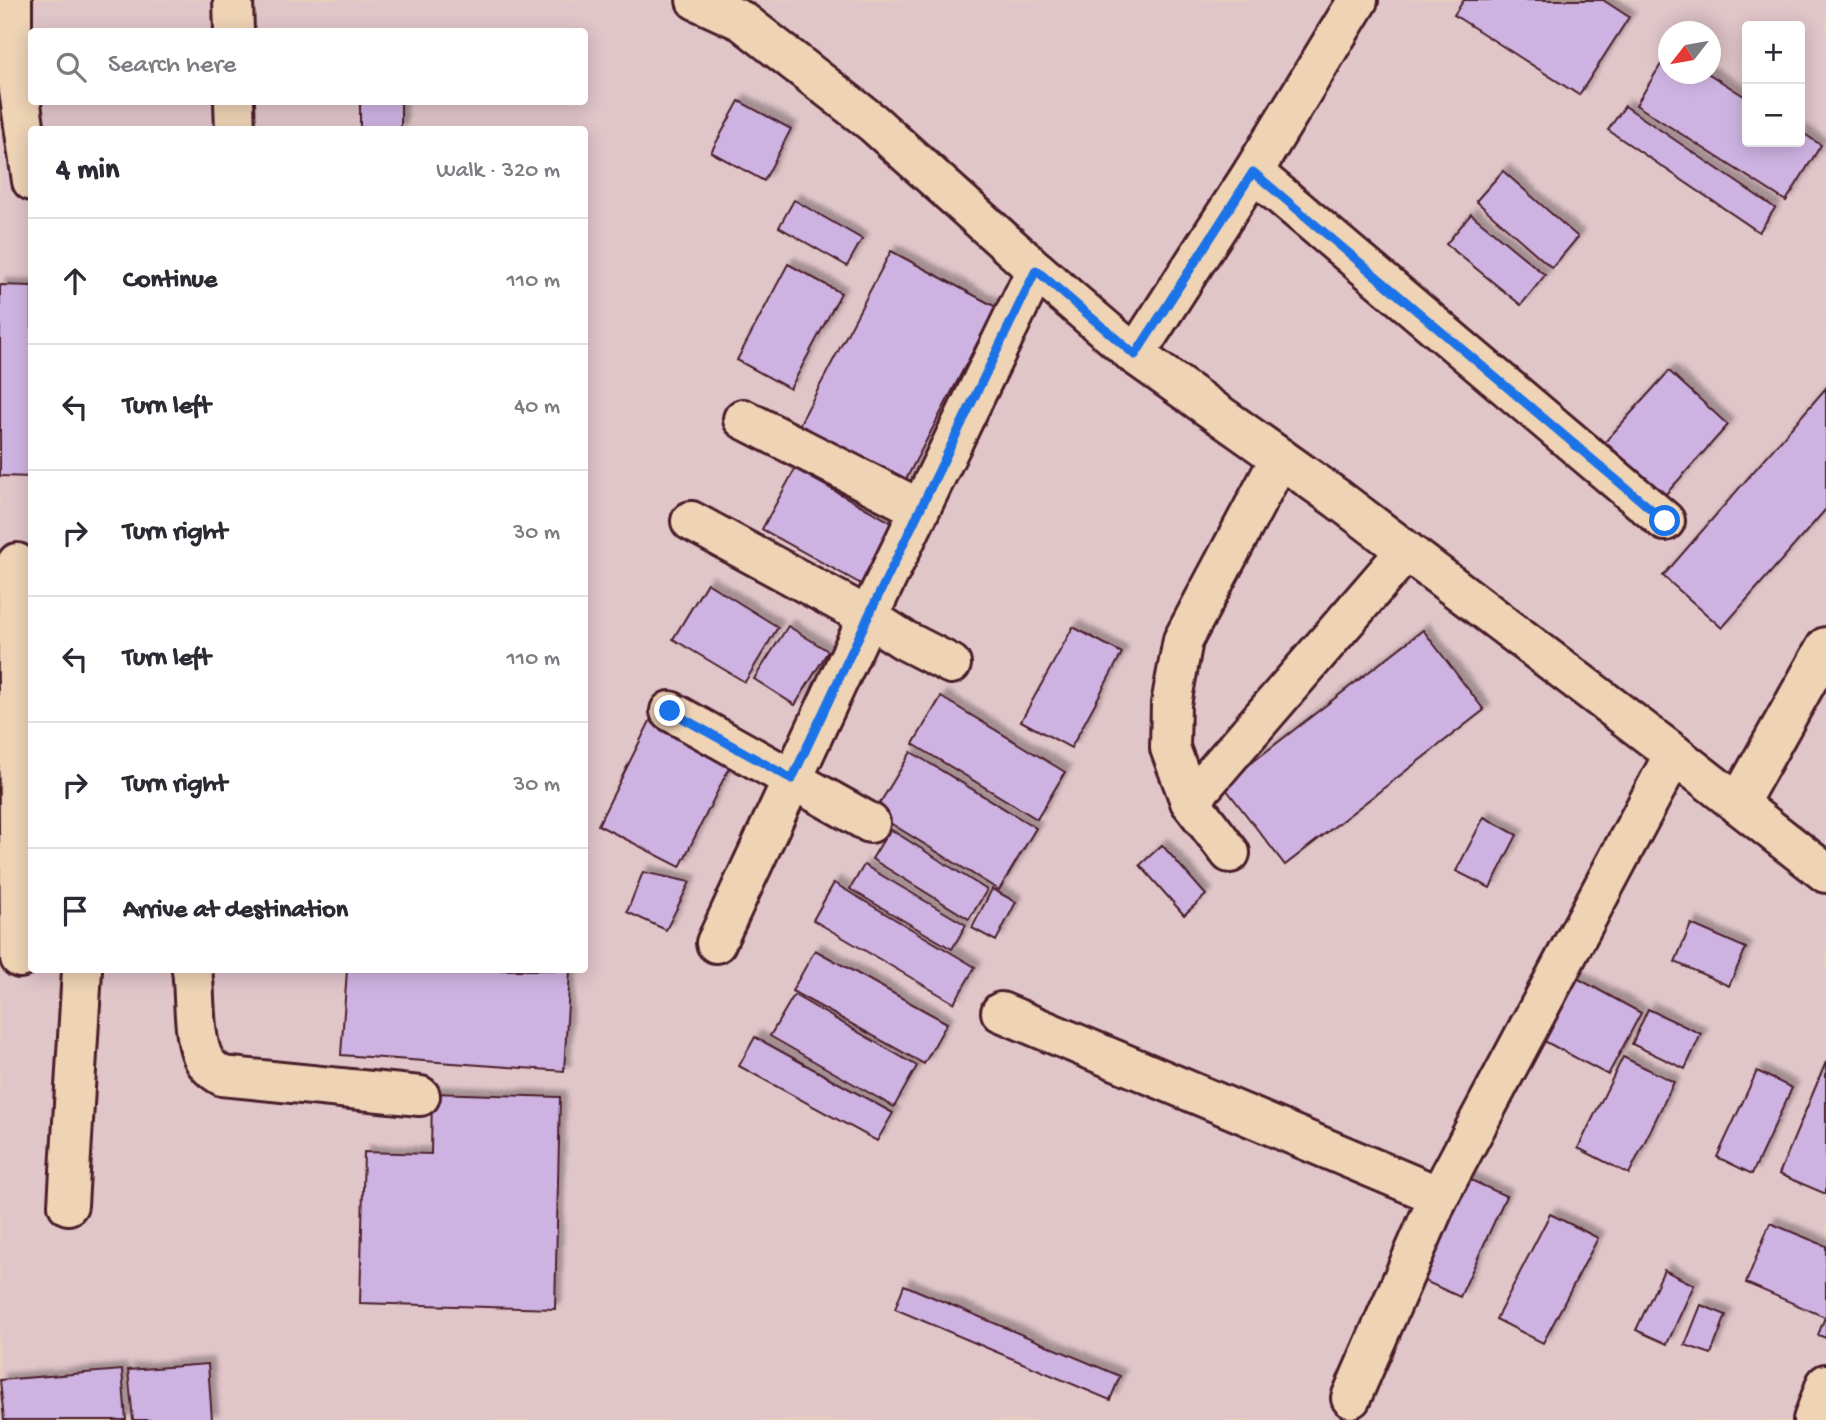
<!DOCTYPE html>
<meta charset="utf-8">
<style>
:root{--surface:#fff;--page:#f2f2f3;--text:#2b2b33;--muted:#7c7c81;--line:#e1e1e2}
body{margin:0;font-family:"Gochi Hand",sans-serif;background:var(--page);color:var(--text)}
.controls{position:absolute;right:21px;top:21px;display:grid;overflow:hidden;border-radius:7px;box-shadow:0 4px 18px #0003}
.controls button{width:63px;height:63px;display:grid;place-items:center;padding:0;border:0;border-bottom:2px solid var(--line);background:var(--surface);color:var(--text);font:35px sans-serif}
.compass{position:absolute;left:1658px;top:21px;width:63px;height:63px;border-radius:50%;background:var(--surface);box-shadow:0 4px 18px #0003;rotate:239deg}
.stop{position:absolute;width:21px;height:21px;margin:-16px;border:5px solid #1a73e8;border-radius:50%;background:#fff}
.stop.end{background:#1a73e8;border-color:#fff;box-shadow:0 2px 7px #0008}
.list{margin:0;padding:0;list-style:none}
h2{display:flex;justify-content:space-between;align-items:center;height:91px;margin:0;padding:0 28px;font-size:30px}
h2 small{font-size:23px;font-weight:400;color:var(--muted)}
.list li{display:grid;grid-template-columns:46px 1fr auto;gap:21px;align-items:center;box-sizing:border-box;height:126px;padding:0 28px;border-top:2px solid var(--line)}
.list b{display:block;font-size:26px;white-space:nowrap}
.list em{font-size:23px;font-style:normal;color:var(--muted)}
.icon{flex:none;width:38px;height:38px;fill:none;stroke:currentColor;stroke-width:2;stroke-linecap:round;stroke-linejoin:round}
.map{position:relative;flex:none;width:1826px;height:1420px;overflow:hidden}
.search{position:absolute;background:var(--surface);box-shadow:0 4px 18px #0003;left:28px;top:28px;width:560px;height:77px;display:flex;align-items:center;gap:18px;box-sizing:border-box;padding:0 24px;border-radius:7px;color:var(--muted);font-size:26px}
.panel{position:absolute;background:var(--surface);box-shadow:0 4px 18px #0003;left:28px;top:126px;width:560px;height:847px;border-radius:7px}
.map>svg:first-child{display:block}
.built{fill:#e0c5c9;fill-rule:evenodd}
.building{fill:#ceb3e2;stroke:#4a1f2b;stroke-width:2;filter:url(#shadow)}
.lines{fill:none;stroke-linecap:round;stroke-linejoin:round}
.minor-casing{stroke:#4a1f2b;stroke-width:44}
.minor{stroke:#eed3b5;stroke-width:38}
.route{stroke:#1a73e8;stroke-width:9}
</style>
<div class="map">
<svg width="1826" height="1420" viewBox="0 0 1826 1420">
<defs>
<filter id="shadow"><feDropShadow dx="6" dy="-6" stdDeviation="2" flood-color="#0004"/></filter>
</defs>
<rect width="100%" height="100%" fill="#e8cdbe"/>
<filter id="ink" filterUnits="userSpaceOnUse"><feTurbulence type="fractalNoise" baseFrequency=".0143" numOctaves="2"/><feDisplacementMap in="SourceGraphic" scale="14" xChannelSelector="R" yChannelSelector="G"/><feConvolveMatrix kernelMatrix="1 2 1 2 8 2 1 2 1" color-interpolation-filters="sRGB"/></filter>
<g filter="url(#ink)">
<path class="built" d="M 0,0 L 1826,0 L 1826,1420 L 0,1420 ZM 1747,26 L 1800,26 L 1800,142 L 1747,142 ZM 32,32 L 584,32 L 584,102 L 32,102 ZM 1668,32 L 1710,32 L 1710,74 L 1668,74 ZM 32,130 L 584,130 L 584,970 L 32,970 Z"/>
<g class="building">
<polygon points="1464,0 1603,0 1629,17 1579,95 1454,15"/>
<polygon points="1668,53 1668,74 1709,74 1747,98 1747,142 1800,142 1800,131 1821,145 1786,201 1636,105"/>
<polygon points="739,101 791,129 764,181 711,152"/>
<rect x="360" y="102" width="41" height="28"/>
<polygon points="1625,106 1775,208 1759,232 1608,130"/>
<polygon points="1503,171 1578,237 1552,268 1476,201"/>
<polygon points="794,200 862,239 847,266 779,227"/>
<polygon points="1471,214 1545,275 1521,305 1446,244"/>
<polygon points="891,251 996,307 903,485 797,429"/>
<polygon points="788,264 841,293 790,389 737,360"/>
<polygon points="0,285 32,286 32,477 0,476"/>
<polygon points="1669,371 1728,425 1665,495 1605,442"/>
<polygon points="1826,388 1826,509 1722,628 1663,576"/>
<polygon points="795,469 894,524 861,584 762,529"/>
<polygon points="707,583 778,627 745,682 673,639"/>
<polygon points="788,626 828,651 795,705 754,679"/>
<polygon points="1073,627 1122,653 1071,748 1021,721"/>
<polygon points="1423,630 1484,710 1285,865 1223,785"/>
<polygon points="941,697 1065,772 1037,819 913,744"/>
<polygon points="651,719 733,760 680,867 598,825"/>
<polygon points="911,752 1036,828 999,890 874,813"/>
<polygon points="1484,817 1517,835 1490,888 1456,871"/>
<polygon points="890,829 987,890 969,919 872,859"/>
<polygon points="1162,845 1206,895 1184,915 1140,865"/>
<polygon points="864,865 966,925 952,949 850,889"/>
<polygon points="643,872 690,882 666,930 627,912"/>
<polygon points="834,883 975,967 954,1003 813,920"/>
<polygon points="992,889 1016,902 996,941 972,928"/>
<polygon points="1691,924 1746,948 1729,986 1675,962"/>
<polygon points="815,950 947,1023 924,1064 792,991"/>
<polygon points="347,970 570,970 564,1071 341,1055"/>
<polygon points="1566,972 1641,1013 1608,1075 1533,1035"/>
<polygon points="794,995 917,1066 894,1107 770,1036"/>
<polygon points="1648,1009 1701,1034 1685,1069 1632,1044"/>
<polygon points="755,1037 893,1113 877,1141 739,1066"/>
<polygon points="1623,1057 1674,1082 1629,1174 1578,1148"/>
<polygon points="1826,1062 1826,1194 1779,1174"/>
<polygon points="1757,1071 1792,1088 1752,1174 1717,1157"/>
<polygon points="432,1093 560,1097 555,1309 360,1303 364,1152 431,1154"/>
<polygon points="1462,1176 1506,1196 1460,1297 1416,1277"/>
<polygon points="1550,1214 1598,1238 1543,1343 1496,1319"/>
<polygon points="1770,1223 1826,1246 1826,1338 1818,1335 1825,1317 1746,1283"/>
<polygon points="1664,1270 1694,1285 1667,1344 1636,1330"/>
<polygon points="904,1285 1120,1376 1110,1400 895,1309"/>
<polygon points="1701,1305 1726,1315 1711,1354 1685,1345"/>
<polygon points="208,1364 212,1420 133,1420 128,1370"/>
<polygon points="122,1370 126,1420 4,1420 0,1380"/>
</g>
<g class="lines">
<g class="minor-casing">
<g id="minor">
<polyline points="12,0 12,42 32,181"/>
<polyline points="233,0 234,32"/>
<polyline points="696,0 742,21 873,123 1036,270 1135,355 1338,499 1674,754 1826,873"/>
<polyline points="234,102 235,130"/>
<polyline points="1253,172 1665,521"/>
<polyline points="1135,355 1253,172 1358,0"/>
<polyline points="743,419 920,509"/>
<polyline points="691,521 868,617 904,640 951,664"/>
<polyline points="17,563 20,958"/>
<polyline points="670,711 870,823"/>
<polyline points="1190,801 1406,551"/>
<polyline points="1738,804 1826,647"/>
<polyline points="1230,853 1190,801 1170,748 1171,704 1183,640 1280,458"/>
<polyline points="716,943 868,617 1036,270"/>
<path d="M 192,970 C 196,995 191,1048 209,1066 C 212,1070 218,1073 222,1076 L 420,1096"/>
<polyline points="1001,1012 1439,1196"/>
<polyline points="68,1205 82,970"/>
<polyline points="1351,1398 1439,1196 1674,754"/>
<polyline points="1813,1420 1826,1384"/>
</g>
</g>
<use href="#minor" class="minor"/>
</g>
</g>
<g class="lines" filter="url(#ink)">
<polyline class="route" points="670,711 792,779 868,617 1036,270 1135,355 1253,172 1665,521"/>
</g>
</svg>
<div class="controls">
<button>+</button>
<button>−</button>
</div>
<svg class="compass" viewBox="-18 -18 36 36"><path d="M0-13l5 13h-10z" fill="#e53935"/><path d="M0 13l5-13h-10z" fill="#7c7c81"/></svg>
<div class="stop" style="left:1665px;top:521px"></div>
<div class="stop end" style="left:670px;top:711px"></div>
<div class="search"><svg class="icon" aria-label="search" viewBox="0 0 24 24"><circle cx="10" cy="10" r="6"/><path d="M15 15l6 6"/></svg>Search here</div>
<section class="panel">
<h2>4 min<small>Walk · 320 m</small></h2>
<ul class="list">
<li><svg class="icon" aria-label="ahead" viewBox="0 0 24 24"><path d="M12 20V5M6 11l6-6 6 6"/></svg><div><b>Continue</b></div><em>110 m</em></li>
<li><svg class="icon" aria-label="left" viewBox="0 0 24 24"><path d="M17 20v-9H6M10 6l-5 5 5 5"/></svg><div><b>Turn left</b></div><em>40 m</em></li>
<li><svg class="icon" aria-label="right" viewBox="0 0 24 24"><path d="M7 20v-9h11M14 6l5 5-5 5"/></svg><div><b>Turn right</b></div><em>30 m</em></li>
<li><svg class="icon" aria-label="left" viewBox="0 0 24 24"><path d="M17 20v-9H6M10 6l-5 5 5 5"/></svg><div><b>Turn left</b></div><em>110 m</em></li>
<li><svg class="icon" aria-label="right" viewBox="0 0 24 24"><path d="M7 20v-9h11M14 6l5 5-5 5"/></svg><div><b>Turn right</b></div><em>30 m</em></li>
<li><svg class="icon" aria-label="arrive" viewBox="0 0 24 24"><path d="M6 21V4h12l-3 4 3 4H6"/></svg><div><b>Arrive at destination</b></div></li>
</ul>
</section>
</div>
